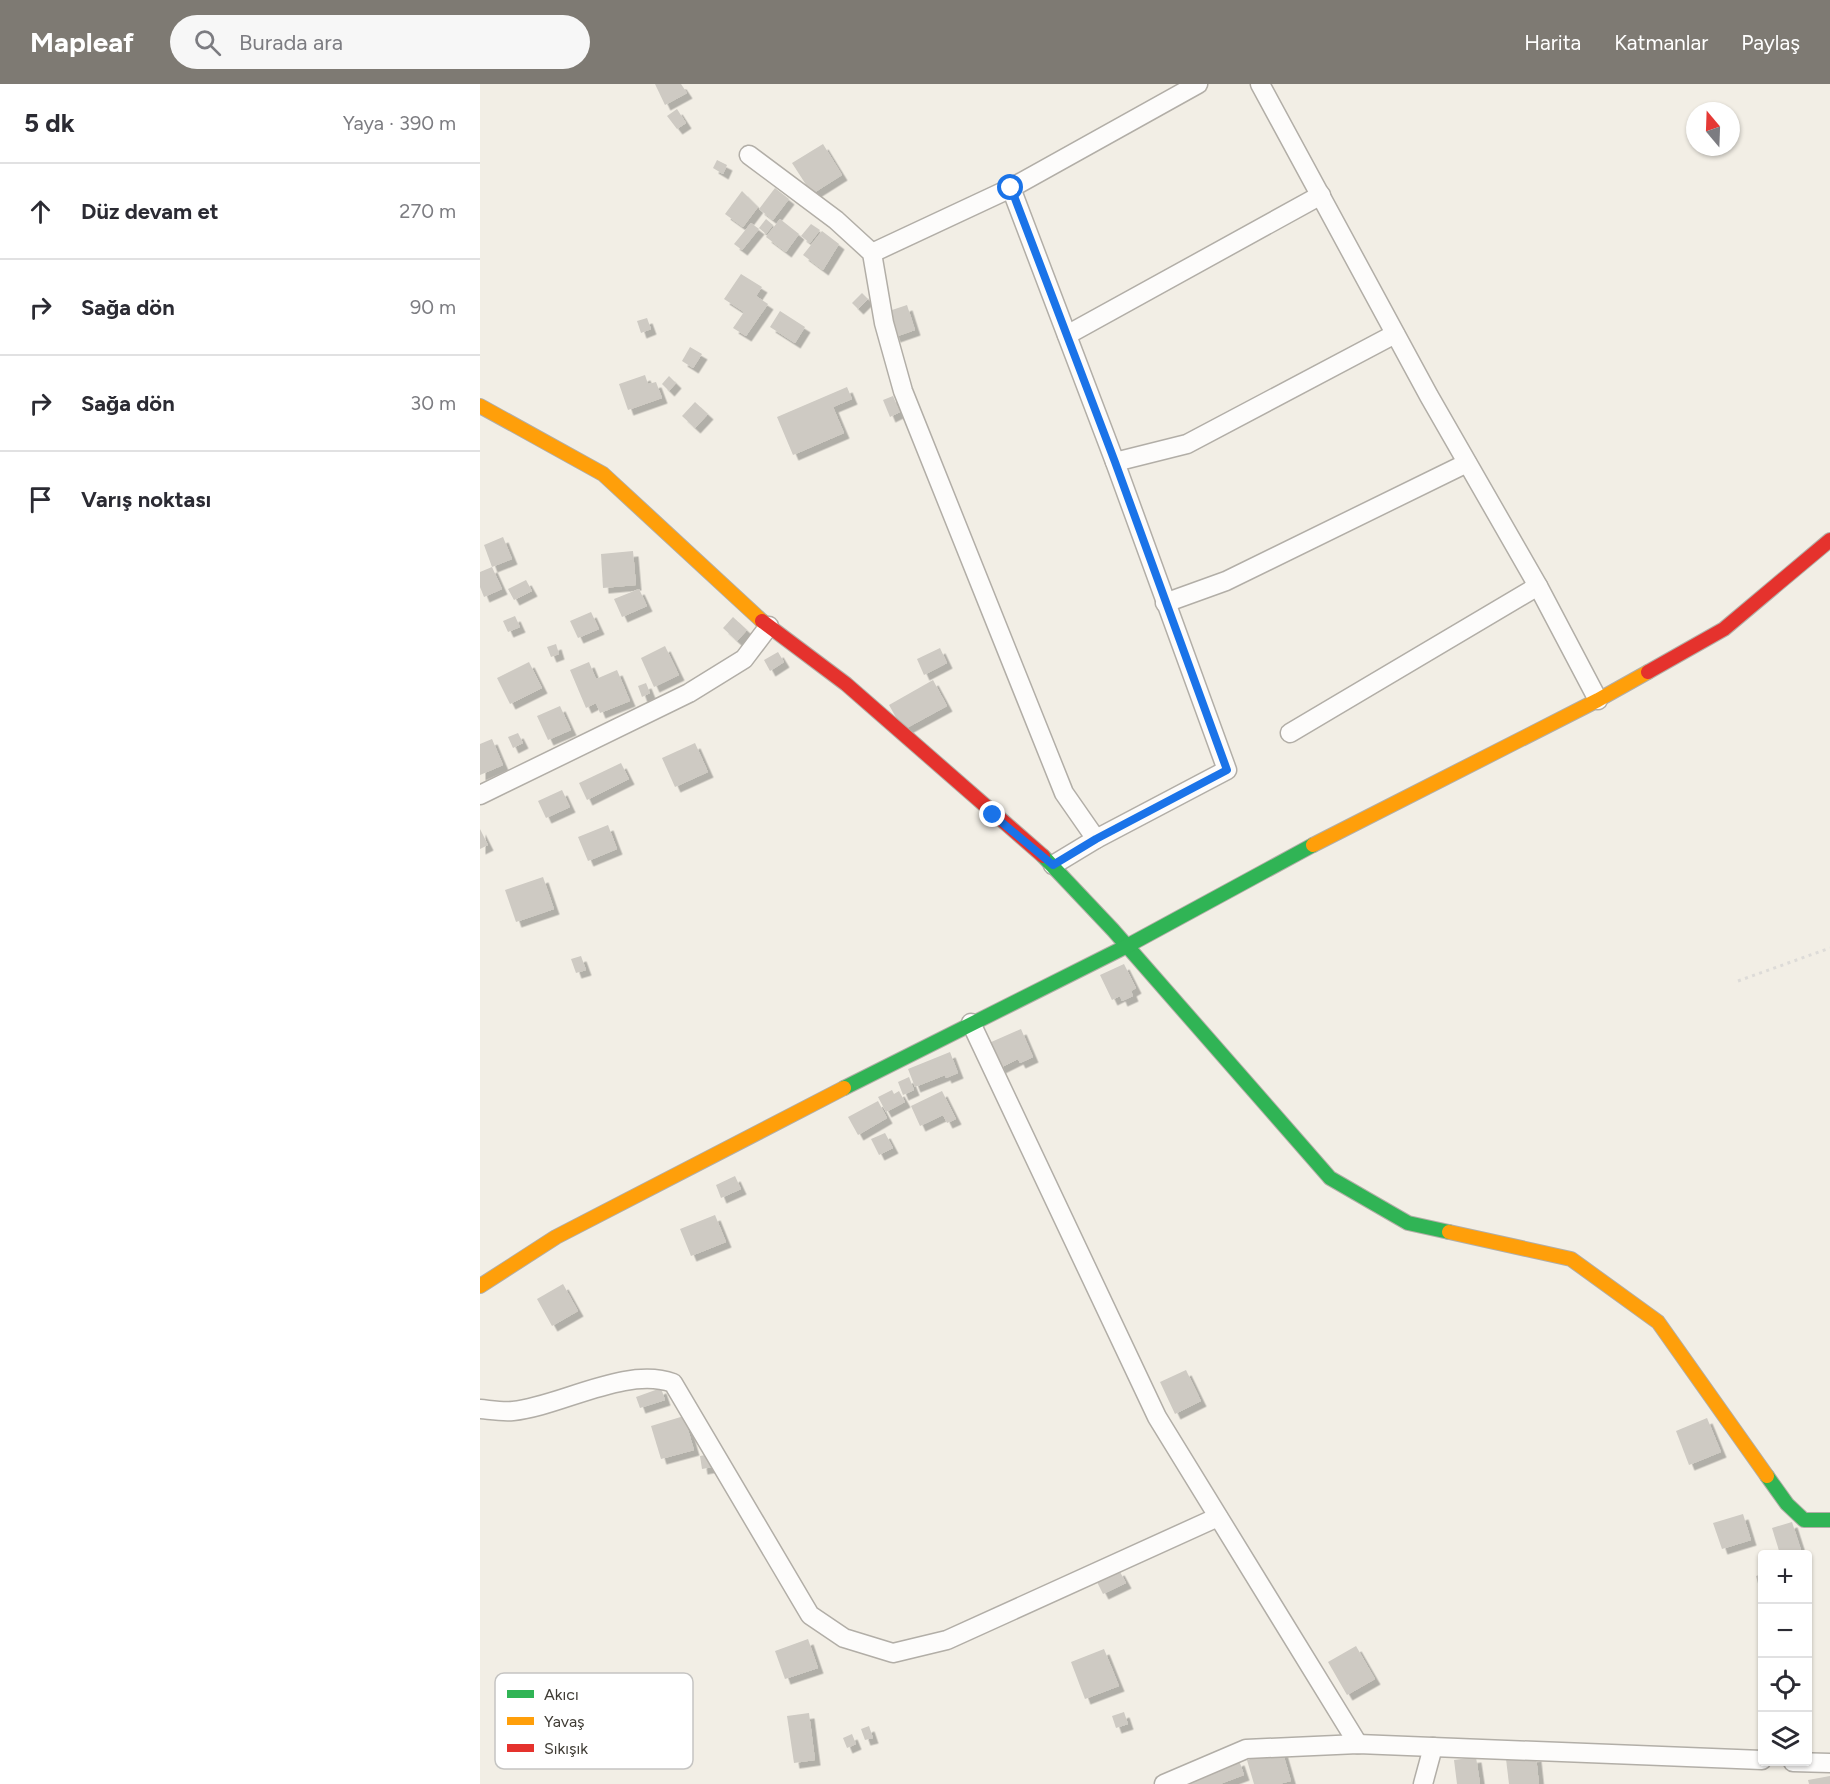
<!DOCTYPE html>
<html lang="tr">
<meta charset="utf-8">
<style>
:root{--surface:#fff;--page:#f7f7f7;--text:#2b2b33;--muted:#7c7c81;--line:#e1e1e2;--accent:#7e7a73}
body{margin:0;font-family:Figtree,sans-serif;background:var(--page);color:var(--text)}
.controls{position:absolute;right:18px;bottom:18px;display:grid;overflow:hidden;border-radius:6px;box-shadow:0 2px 4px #0004}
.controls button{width:54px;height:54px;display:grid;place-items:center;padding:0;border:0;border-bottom:2px solid var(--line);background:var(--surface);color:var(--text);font:30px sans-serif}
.compass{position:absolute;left:1206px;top:18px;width:54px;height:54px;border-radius:50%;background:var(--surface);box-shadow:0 2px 4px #0004;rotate:341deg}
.stop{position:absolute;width:18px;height:18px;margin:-14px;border:4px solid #1a73e8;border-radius:50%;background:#fff}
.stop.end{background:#1a73e8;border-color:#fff;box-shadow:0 2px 6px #0008}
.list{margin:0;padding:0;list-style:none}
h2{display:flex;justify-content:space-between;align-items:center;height:78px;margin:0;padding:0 24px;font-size:26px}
h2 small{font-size:20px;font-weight:400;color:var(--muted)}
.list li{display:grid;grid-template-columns:39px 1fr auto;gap:18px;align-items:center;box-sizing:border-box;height:96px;padding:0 24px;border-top:2px solid var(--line)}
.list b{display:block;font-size:22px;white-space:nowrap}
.list em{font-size:20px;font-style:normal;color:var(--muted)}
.icon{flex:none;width:33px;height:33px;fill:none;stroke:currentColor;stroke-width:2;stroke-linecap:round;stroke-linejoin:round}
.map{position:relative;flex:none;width:1350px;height:1700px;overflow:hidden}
header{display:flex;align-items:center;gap:36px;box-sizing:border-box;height:84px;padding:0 30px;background:var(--accent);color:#fff}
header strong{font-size:28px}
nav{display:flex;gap:33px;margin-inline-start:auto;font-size:21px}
.search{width:420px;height:54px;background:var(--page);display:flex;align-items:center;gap:15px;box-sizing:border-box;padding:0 21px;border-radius:33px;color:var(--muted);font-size:22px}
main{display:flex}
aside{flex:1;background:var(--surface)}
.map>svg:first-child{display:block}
.building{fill:#cecac3;filter:url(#shadow)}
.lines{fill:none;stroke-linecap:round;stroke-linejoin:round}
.street-casing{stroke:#b2aea7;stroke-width:21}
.fast-casing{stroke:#b2aea7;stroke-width:16}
.slow-casing{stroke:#b2aea7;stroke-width:16}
.jam-casing{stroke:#b2aea7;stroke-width:16}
.path{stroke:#dddbd8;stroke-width:3;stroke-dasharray:3 4.5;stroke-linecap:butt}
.street{stroke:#fdfcfb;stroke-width:18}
.fast{stroke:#30b455;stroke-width:14}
.slow{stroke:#ff9f0a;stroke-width:14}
.jam{stroke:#e5322d;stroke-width:14}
.route{stroke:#1a73e8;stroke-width:8}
.key{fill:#fff;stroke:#c5c4c2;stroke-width:1.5}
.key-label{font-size:16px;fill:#3f3c35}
</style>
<header>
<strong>Mapleaf</strong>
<div class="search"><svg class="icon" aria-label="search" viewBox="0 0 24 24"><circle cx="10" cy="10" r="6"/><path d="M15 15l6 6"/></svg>Burada ara</div>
<nav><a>Harita</a><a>Katmanlar</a><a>Paylaş</a></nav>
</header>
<main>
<aside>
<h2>5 dk<small>Yaya · 390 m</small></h2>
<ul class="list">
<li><svg class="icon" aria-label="ahead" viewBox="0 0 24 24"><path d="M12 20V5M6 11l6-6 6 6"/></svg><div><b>Düz devam et</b></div><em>270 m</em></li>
<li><svg class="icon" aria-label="right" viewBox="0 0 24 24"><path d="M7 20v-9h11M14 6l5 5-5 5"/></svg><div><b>Sağa dön</b></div><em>90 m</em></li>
<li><svg class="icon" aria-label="right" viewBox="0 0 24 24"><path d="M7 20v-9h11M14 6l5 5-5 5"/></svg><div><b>Sağa dön</b></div><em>30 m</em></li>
<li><svg class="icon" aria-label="arrive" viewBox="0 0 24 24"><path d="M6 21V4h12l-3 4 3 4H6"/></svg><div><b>Varış noktası</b></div></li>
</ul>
</aside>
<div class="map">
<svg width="1350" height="1700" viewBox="0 0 1350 1700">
<defs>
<filter id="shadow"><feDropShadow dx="5.5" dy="5.5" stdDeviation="0" flood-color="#0004"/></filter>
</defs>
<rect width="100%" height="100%" fill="#f2eee5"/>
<g class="building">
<polygon points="175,0 201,0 207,9 185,21"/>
<polygon points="197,25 206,39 197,45 187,32"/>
<polygon points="343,60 362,91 332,110 312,79"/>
<polygon points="237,76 247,81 243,90 233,84"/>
<polygon points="295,104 309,115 293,136 279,125"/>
<polygon points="262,107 278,123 263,143 245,130"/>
<polygon points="286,135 293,141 286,150 279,144"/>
<polygon points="300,135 319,150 306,168 286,153"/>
<polygon points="271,139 279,145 262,166 254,160"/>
<polygon points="331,140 340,146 330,159 321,152"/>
<polygon points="342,147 359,160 343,186 323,171"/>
<polygon points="261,190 282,203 276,212 288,220 266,252 253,244 264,228 244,215"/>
<polygon points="382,209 388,215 378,225 372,219"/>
<polygon points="427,221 435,246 415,253 406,228"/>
<polygon points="300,227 325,243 315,259 290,243"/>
<polygon points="167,234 171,245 161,249 157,237"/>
<polygon points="210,263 222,270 213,284 202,277"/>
<polygon points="165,291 168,300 176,298 182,314 148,326 139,300"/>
<polygon points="189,292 196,299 189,307 182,300"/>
<polygon points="367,303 372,315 353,323 364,349 313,371 297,333"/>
<polygon points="413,312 420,328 410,333 403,316"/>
<polygon points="215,318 228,330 215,344 202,332"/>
<polygon points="23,453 32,475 12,483 4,461"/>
<polygon points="153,467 156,501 123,504 121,470"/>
<polygon points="12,483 22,505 4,513 0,503 0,488"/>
<polygon points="46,496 52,507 34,516 28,505"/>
<polygon points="159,505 167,522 142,533 134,515"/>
<polygon points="111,528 119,545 98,554 90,537"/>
<polygon points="35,532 40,543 28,548 23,537"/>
<polygon points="253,533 267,546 257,557 243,544"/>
<polygon points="76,560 79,570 71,573 67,563"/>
<polygon points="185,562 199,591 174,603 161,574"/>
<polygon points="460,564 467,579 444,591 437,575"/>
<polygon points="298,568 304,578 290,587 284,576"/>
<polygon points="49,578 62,604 30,620 17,594"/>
<polygon points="109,578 116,595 137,586 150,617 120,629 116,619 106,624 90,586"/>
<polygon points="453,596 467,622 423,646 409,621"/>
<polygon points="166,599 170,609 162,613 158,602"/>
<polygon points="80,622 91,646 68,656 57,632"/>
<polygon points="38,649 43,659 33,664 28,653"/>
<polygon points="12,655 23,681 0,691 0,660"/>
<polygon points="215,659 228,688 195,703 182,674"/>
<polygon points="141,679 149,695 107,716 99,699"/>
<polygon points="82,706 90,723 66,734 58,717"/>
<polygon points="128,741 137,765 108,777 98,753"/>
<polygon points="0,745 8,761 0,765"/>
<polygon points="63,793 74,825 36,838 25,806"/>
<polygon points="101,872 106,886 96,889 91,875"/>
<polygon points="644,880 656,904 651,907 653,912 642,917 640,912 632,916 620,891"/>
<polygon points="541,945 553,973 540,979 538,975 520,984 509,959"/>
<polygon points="470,968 478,989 466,994 465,991 435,1003 428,985"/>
<polygon points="429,993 434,1006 423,1011 418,998"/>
<polygon points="412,1006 414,1010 419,1007 425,1018 406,1028 398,1013"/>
<polygon points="462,1007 476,1035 467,1039 463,1031 440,1042 431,1022"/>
<polygon points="398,1017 407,1034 378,1051 368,1033"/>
<polygon points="405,1049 413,1064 399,1071 391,1055"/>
<polygon points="255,1092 261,1105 241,1114 236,1101"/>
<polygon points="235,1131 246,1158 211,1172 200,1145"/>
<polygon points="83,1200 98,1227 72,1242 57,1215"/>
<polygon points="706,1286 721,1317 695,1330 680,1298"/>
<polygon points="181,1304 185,1316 160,1324 156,1313"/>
<polygon points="204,1332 214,1366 181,1375 171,1342"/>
<polygon points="1227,1334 1241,1368 1209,1381 1196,1347"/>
<polygon points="231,1370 233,1383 222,1385 220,1372"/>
<polygon points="1263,1430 1271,1456 1242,1465 1233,1439"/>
<polygon points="1312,1438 1321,1466 1300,1470 1292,1444"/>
<polygon points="639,1486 646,1499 623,1510 617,1498"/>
<polygon points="1282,1490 1282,1515 1276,1492"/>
<polygon points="328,1555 338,1584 305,1595 295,1567"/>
<polygon points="876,1562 895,1595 867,1611 848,1578"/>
<polygon points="624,1565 639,1602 605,1615 591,1578"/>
<polygon points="644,1628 648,1640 636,1644 632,1632"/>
<polygon points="329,1629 335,1676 314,1679 307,1632"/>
<polygon points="389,1642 393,1654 385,1656 381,1645"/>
<polygon points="372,1650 376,1660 367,1664 363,1654"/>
<polygon points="802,1666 811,1697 799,1700 774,1700 767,1676"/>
<polygon points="1056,1672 1059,1700 1029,1700 1026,1675"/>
<polygon points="996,1673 1000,1700 977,1700 974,1676"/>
<polygon points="759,1676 764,1691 740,1700 693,1700"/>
<polygon points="1350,1692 1350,1700 1329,1700 1328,1696"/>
</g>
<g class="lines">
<g class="street-casing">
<g id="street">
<polyline points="780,0 949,312 1058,502 1118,616"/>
<polyline points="269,71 356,136 392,169 404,239 423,307 584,709 616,755"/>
<polyline points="531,104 635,378 747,686 616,755 573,781"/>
<polyline points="392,169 531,104 718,0"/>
<polyline points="587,251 841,111"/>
<polyline points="635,378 707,360 915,250"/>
<polyline points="685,519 746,497 987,379"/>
<polyline points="810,649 1058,502"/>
<polyline points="0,711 209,609 264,575 289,542"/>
<polyline points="491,939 677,1333 878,1660"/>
<path d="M 0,1325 C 11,1326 22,1328 33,1327 C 81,1322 146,1282 193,1299 L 330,1531 L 364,1554 L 413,1569 L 467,1556 L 738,1433"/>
<polyline points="1313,1678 1350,1679"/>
<polyline points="684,1700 766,1665 878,1660 1282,1676"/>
<polyline points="943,1700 953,1663"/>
</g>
</g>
<g class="fast-casing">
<g id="fast">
<polyline points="563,772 633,846 850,1094 928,1139 969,1148"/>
<polyline points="364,1004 647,862 833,761"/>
<polyline points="1287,1392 1307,1420 1324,1436 1350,1436"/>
</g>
</g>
<g class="slow-casing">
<g id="slow">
<polyline points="0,322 123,390 282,537"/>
<polyline points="833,761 1118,616 1168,588"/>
<polyline points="969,1148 1091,1175 1178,1238 1287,1392"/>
<polyline points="0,1202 76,1153 364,1004"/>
</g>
</g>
<g class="jam-casing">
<g id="jam">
<polyline points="282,537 366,600 563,772"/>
<polyline points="1168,588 1244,545 1350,456"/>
</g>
</g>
<polyline class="path" points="1258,897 1350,864"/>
<use href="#street" class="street"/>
<use href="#fast" class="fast"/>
<use href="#slow" class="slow"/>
<use href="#jam" class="jam"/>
</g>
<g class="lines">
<polyline class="route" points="513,731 573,781 616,755 747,686 635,378 531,104"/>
</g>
<rect x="15" y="1589" width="198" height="96" rx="9" class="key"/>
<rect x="27" y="1606" width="27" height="8" fill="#30b455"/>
<rect x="27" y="1633" width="27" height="8" fill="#ff9f0a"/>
<rect x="27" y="1660" width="27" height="8" fill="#e5322d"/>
<g class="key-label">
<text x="64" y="1616">Akıcı</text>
<text x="64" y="1643">Yavaş</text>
<text x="64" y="1670">Sıkışık</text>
</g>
</svg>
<div class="controls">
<button>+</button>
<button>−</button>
<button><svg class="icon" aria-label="locate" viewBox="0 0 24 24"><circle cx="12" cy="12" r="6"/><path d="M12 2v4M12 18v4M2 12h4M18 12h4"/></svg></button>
<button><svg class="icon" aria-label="layers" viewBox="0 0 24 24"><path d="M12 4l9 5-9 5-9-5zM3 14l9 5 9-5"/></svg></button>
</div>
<svg class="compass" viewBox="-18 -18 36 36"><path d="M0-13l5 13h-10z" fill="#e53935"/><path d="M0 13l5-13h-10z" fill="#7c7c81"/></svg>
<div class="stop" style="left:531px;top:104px"></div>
<div class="stop end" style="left:513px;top:731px"></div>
</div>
</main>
